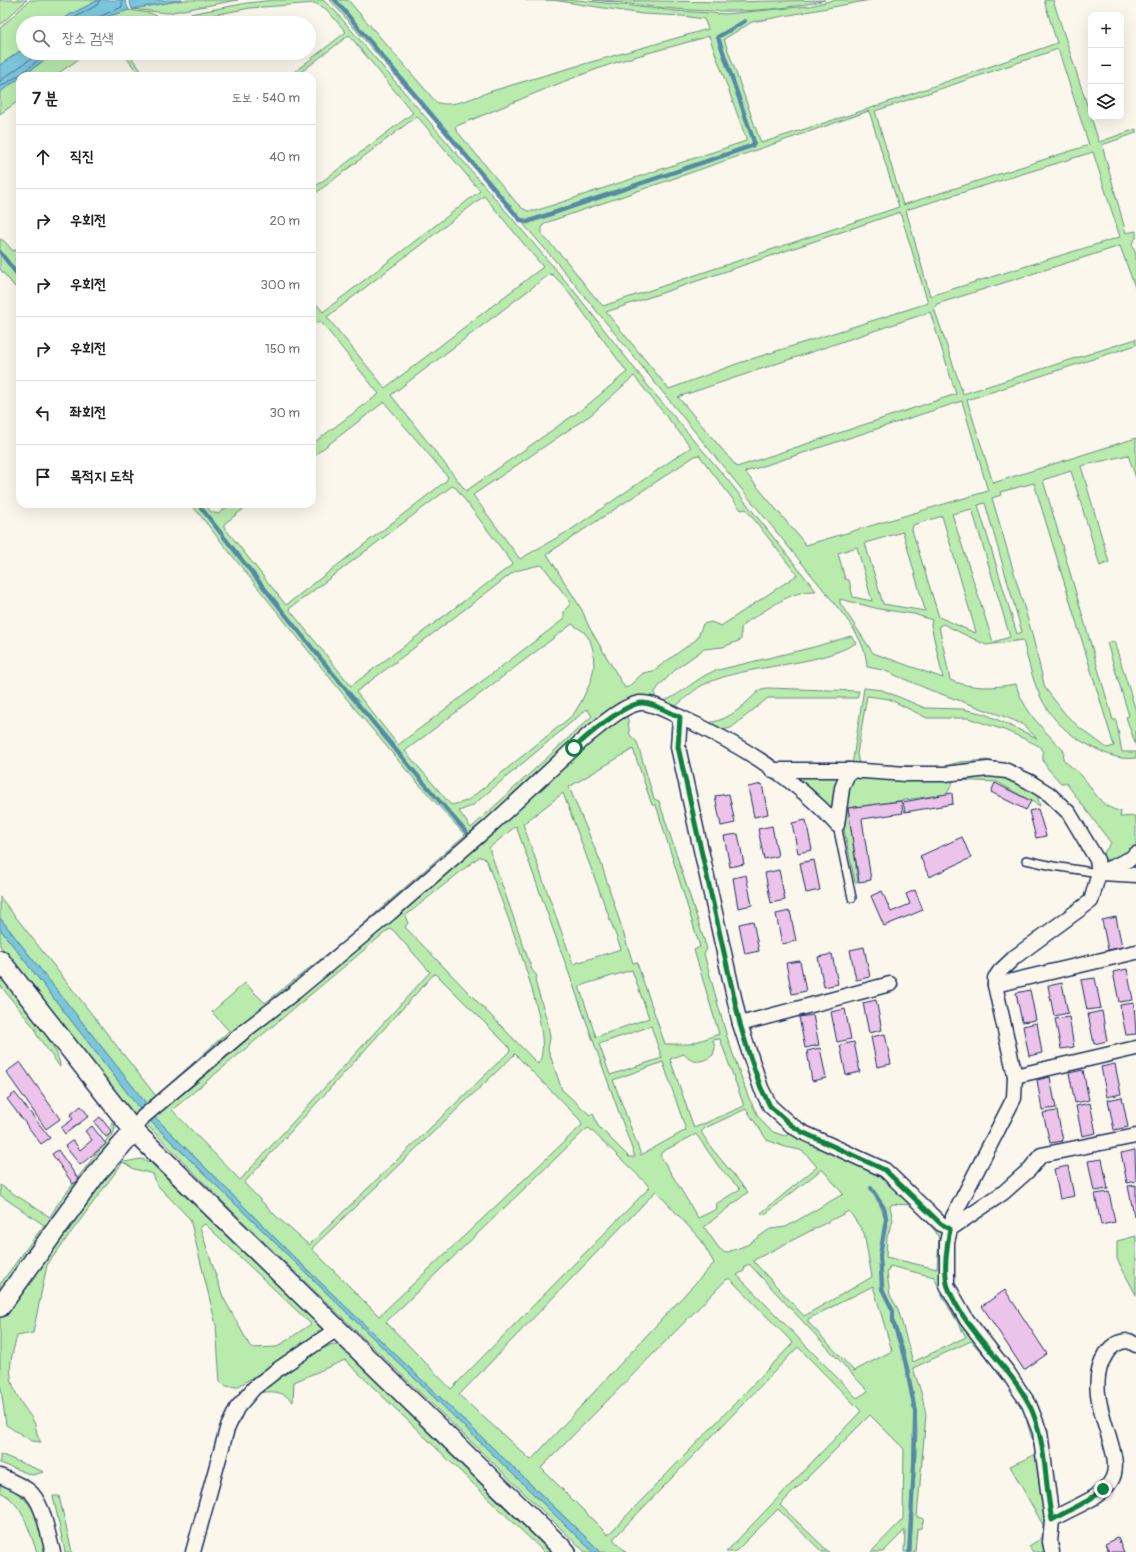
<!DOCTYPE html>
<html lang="ko">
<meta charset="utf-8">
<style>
:root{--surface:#fff;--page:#f2f2f2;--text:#222;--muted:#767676;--line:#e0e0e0}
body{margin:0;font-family:Pangolin,"Poor Story",sans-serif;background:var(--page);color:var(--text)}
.controls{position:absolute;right:12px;top:12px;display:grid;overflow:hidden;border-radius:8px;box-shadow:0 4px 16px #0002}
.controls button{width:36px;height:36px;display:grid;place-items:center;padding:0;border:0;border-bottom:1px solid var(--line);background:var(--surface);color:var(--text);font:20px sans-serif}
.stop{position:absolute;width:12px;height:12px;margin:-9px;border:3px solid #0b8043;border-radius:50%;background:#fff}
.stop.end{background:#0b8043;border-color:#fff;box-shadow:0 1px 4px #0008}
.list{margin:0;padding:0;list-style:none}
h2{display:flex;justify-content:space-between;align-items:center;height:52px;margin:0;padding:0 16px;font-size:17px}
h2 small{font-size:13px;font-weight:400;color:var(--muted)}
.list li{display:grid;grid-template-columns:26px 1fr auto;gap:12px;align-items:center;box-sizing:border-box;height:64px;padding:0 16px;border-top:1px solid var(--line)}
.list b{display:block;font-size:15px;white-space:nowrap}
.list em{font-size:13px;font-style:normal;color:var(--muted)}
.icon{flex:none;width:22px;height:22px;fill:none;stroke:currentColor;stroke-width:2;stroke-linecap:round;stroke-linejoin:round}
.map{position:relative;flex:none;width:1136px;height:1552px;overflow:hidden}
.search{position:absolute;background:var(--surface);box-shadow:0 4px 16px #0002;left:16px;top:16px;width:300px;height:44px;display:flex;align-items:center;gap:10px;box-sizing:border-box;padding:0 14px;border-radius:22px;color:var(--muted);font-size:15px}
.panel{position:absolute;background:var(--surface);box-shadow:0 4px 16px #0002;left:16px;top:72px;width:300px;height:436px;border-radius:12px}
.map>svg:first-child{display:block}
.green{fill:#b8ebac;stroke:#6a8d85;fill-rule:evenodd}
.water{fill:#7bc5db;stroke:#5589a9}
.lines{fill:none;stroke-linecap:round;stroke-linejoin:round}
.shore{stroke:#416b90;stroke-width:1}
.stream{stroke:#5589a9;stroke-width:4}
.building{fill:#ecc3ea;stroke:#1b2f5e}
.lane-casing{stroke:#1b2f5e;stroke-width:10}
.street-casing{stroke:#1b2f5e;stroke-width:17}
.secondary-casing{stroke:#1b2f5e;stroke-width:22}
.lane{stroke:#fbf7ec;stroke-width:7}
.street{stroke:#fbf7ec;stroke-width:14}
.secondary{stroke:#fbf7ec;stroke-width:19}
.route{stroke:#0b8043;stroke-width:5}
</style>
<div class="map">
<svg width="1136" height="1552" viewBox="0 0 1136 1552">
<rect width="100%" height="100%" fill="#fbf7ec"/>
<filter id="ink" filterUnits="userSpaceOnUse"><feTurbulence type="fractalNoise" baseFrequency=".025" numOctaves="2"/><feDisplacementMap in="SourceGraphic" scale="8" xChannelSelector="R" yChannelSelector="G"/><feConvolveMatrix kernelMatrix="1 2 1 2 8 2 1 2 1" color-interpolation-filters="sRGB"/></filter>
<g filter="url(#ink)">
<g class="green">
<polygon points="0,0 27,0 0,25"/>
<polygon points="30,0 99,0 71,14 58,23 23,23 23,49 0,65 0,28"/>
<polygon points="183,0 238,0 167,13 132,9"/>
<path d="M 274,0 L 323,0 L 335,11 L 574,291 L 649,387 L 727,479 L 816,591 C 790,590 768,610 746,622 L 741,628 L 741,640 L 723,647 L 704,649 L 677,668 L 660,685 L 655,692 L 655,698 L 644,697 L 149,1107 L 0,918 L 0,897 L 156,1096 L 229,1031 L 212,1012 L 245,983 L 265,1003 L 345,940 L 465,835 L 408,772 L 346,698 L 191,504 L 197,504 L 332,675 L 411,771 L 468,834 L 334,674 L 200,504 L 205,504 L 211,512 L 218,514 L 231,504 L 250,504 L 224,524 L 224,527 L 286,605 L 446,481 L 448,477 L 384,402 L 312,457 L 312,444 L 379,394 L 321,322 L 317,322 L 312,326 L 312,319 L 315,317 L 312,313 L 312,299 L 323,312 L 480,191 L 417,116 L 312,196 L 312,189 L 413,113 L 349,35 L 296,76 L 289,76 L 346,32 L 326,9 L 315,3 L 250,8 L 171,23 L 95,23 L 109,16 L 129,10 L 150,13 L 164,19 L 247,3 ZM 484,196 L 543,267 L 385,388 L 327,317 ZM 550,274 L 553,275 L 563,285 L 627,372 L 585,407 L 466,491 L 391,395 ZM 634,376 L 691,447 L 572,529 L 520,559 L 473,495 L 592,414 ZM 699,455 L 741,510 L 746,509 L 797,575 L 721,626 L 711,622 L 703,624 L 697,639 L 653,671 L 643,673 L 628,687 L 625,688 L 589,627 L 582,610 L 547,554 L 695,456 ZM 452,486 L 456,488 L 513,564 L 351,686 L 289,609 ZM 540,565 L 543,566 L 571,603 L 564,611 L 564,619 L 398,745 L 356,692 L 515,571 ZM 572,624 L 584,632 L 590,640 L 593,650 L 594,666 L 591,681 L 581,702 L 573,715 L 467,801 L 451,805 L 405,751 ZM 587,709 L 592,716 L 471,828 L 459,811 L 472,806 Z"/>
<path d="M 330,0 L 334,0 L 520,220 L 527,224 L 754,146 L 756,143 L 719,38 L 746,22 L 745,20 L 716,36 L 753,142 L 751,144 L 532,220 L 521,218 L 337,0 L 348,0 L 436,102 C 452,109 476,96 492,91 C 563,69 636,50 708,29 L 704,19 L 683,16 L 642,14 L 553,0 L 526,0 L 578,0 L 676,11 L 725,14 L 810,6 L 833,0 L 870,0 L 752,22 L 724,39 L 761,143 L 871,108 L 1057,43 L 1044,0 L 1053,0 L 1099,142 L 1136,129 L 1136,133 L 1102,145 L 1126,233 L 1136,231 L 1136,238 L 1132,243 L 1136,255 L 1136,290 L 1120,246 L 937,304 L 934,308 L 963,394 L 1136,339 L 1136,345 L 967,400 L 993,483 L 1136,438 L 1136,478 L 1128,455 L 1081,466 L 1109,562 L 1100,566 L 1071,471 L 1043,480 L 1113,720 L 1116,720 L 1122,752 L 1136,752 L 1136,758 C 1118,760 1109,755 1092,747 C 1043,722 1035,690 1023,640 L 986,645 L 943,624 L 939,626 L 950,680 C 972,689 993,688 1016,684 C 1023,711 1045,731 1064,751 L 1063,759 C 1069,766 1076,770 1082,776 C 1094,790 1101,809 1121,811 L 1120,817 L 1136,816 L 1136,852 L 1114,861 L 1098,858 L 1075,821 L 1024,775 L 852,765 L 864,688 L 882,690 L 925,708 L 963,709 L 985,714 L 1037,738 L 1022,724 L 1008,718 L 930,690 L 883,670 L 867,667 C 866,640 847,620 831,599 L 564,271 ZM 709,36 L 746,138 L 746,141 L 535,211 L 528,211 L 522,208 L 515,201 L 456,130 L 455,127 L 459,125 C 506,106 552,85 600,68 C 635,55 673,47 709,36 ZM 1058,49 L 1089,145 L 903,205 L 875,111 ZM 869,111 L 899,207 L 603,306 L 593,295 L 565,259 L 542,235 L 542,226 L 548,222 ZM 1093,152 L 1120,237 L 930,296 L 906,210 ZM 900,212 L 928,303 L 739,363 L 669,389 L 606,312 ZM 930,312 L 956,394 L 737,467 L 678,397 ZM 962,401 L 988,491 L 806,545 L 745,472 ZM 1034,483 L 1114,746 L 1107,748 L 1080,728 L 1066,715 L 1045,688 L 1032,634 L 992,498 L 1001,495 L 1000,492 ZM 985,503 L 1022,632 L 1017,634 L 978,505 ZM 972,509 L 1010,637 L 993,642 L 952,514 ZM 942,516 L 976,632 L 975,633 L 939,617 L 912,530 L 913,525 ZM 903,532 L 925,610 L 925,611 L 883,604 L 865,543 ZM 857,547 L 872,601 L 853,597 L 849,580 L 845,579 L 838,553 ZM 840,599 L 879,609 L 914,614 L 932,620 L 931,625 L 943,678 L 873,653 L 840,603 ZM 867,696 L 889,699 L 927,718 L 968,718 L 1004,730 L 1027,740 L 1039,746 L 1043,752 L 1043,761 L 1048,769 L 1061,783 L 1066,783 L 1111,843 L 1103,854 L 1096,847 L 1064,798 L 1035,775 L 1010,766 L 987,760 L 960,762 L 941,767 L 859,764 L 857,754 Z"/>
<path d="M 593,0 L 726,2 L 825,0 C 777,12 724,13 675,9 C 648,7 620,2 593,0 Z"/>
<polygon points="54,53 88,53 54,76 23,76"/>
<polygon points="123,53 128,53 145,76 140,76"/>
<polygon points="20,78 20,100 0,114 0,92"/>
<polygon points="0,239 4,241 13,251 20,249 20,254 15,259 20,265 20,277 0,250"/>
<polygon points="0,254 20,280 20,293 0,269"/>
<path d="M 851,636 L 856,643 C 814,668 750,663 705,684 C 694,689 686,698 676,706 L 664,701 C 682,694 695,679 714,671 L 814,647 Z"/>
<polygon points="1114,641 1136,711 1136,746 1126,717 1129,716 1107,643"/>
<path d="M 767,688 L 859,691 L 857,698 L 768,698 L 731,728 L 722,730 L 708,723 C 733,719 743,705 761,689 Z"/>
<path d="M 627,714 L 630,735 L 637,742 L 654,799 L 659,801 L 707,949 L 704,954 L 727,1037 L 748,1096 L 758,1116 L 766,1126 L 773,1132 L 785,1136 L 793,1131 L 882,1173 L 907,1195 L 943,1235 L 941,1270 L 1031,1421 L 1045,1515 L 1047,1552 L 1033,1552 L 1029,1546 L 1042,1538 L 1043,1525 L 1010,1466 L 1036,1454 L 1025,1414 L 1012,1391 L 999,1372 L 971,1341 L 913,1368 L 922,1395 L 926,1415 L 917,1517 L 924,1519 L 921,1528 L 917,1529 L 915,1552 L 911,1552 L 917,1431 L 916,1410 L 909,1369 L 894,1321 L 894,1311 L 884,1289 L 881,1255 L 888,1220 L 886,1208 L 872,1187 L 870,1188 L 878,1199 L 885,1219 L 879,1255 L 881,1289 L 892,1311 L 892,1321 L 906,1370 L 914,1411 L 913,1463 L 908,1552 L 904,1552 L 905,1530 L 883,1552 L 871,1552 L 903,1519 L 904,1449 L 870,1415 L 780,1505 L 829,1552 L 822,1552 L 778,1509 L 735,1552 L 726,1552 L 861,1411 L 798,1347 L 613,1539 L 626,1552 L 601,1552 L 293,1256 L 154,1116 L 198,1082 L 618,720 ZM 633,749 L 652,805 L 656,805 L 700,947 L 694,950 L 719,1034 L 690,1044 L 665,1044 L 638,966 L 637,962 L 633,963 L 601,863 L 569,787 ZM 563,793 L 621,949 L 573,964 L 523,824 ZM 516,826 L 635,1157 L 629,1157 L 598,1126 L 593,1113 L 590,1115 L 562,1090 L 548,1049 L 550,1038 L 548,1024 L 535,981 L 537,976 L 532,970 L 489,848 ZM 479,857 L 484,858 L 487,862 C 499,896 559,1038 538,1064 L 405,927 L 408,923 L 405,916 ZM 392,929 L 430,972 L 240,1180 L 172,1110 L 388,930 ZM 632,970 L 649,1018 L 596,1037 L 579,986 ZM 436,974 L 509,1047 L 510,1051 L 309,1245 L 277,1217 L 244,1183 L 433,975 ZM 651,1026 L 662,1058 L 610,1075 L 599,1044 ZM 720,1039 L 744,1106 L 694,1128 L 670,1059 L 684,1054 C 692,1065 704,1062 713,1055 L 715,1048 L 713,1040 ZM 515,1054 L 581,1121 L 582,1125 L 379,1316 L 312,1249 L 314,1246 ZM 663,1062 L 686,1130 L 641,1155 L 613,1080 ZM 746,1109 L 767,1140 L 785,1147 L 800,1150 L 805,1153 L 817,1167 L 761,1213 L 764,1215 L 822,1169 L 843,1194 L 786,1227 L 770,1229 L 747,1245 L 725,1253 L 719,1248 L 704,1227 L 748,1192 L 713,1150 L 701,1132 L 705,1128 ZM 589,1128 L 650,1187 L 451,1389 L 386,1322 L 585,1130 ZM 696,1134 L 719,1167 L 740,1189 L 716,1204 L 717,1209 L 698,1218 L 660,1155 L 662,1152 ZM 656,1191 L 701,1240 L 714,1263 L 531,1460 L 459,1395 ZM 892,1204 L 912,1205 L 936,1232 L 939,1239 L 937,1269 L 886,1257 L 887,1237 L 893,1220 L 890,1207 ZM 849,1211 L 864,1233 L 872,1277 L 804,1316 L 754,1262 L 754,1260 ZM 749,1264 L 868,1391 L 857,1398 L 737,1275 L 744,1271 L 745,1266 ZM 890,1266 L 934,1277 L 943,1297 L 966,1337 L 913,1362 L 898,1309 L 890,1295 L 887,1273 ZM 727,1279 L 730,1279 L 793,1343 L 608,1535 L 541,1468 ZM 873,1286 L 892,1351 L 854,1371 L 808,1322 L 808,1319 Z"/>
<polygon points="783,772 840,777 835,818"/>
<polygon points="852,776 1003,776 1036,791 1040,806 997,782 954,780 947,794 848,808 858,882 855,882 843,825 843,804"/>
<polygon points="0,929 143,1113 135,1115 129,1109 0,946"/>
<path d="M 0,976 C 14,994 61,1046 60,1067 L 36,1034 L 36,1030 L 0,985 Z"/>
<polygon points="149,1120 593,1552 585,1552 231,1210 148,1126 146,1123"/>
<polygon points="111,1123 114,1123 115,1129 106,1150 0,1291 0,1284 44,1225 0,1195 0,1185 50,1217 57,1205 106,1141 112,1129"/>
<path d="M 141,1159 L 150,1162 L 327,1332 L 237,1387 L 226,1386 L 220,1382 L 216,1325 L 190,1219 L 157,1185 L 153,1174 L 134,1169 L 123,1162 L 47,1265 L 33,1333 L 17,1336 C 10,1361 6,1375 19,1399 C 23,1407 30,1414 34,1422 C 37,1429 36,1436 41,1442 L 32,1441 L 6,1425 L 0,1382 L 0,1314 L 113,1164 ZM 205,1224 L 311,1324 L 277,1347 L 251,1348 L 223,1297 L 200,1227 Z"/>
<polygon points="1136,1236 1136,1295 1117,1259 1117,1241"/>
<path d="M 333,1344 L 340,1345 L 550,1552 L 544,1552 L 345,1360 L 294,1382 L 293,1402 C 281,1389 269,1391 252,1394 L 303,1358 Z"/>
<polygon points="0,1454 44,1472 32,1475 0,1463"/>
<path d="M 0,1483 C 36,1501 37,1516 47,1552 L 37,1552 C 28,1529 23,1503 0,1492 Z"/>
<polygon points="53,1496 59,1496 72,1552 65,1552"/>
</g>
<g class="water">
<polygon points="99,0 125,0 129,10 109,16 95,23 58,23 71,14"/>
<polygon points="129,0 183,0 132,9"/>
<polygon points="23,49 23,53 54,53 0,92 0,65"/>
<polygon points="0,918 149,1107 143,1113 0,929"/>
<polygon points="154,1116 293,1256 601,1552 593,1552 149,1120"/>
</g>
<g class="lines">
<g class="shore">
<polyline points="65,23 97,5 100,0"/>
<polyline points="93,23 94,19 122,7 122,0"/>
<polyline points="0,81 39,53"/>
<polyline points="0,87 21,74 47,53"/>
</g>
<g class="stream">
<polyline points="335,0 520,220 526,222 752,146 754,142 718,37 745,21"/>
<polyline points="0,252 20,278"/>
<path d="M 198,504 C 285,616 374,726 467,833"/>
<polyline points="871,1188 884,1208 886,1219 880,1255 882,1289 893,1311 893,1321 904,1355 915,1411 914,1463 909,1552"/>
</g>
</g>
<g class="building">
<polygon points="995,783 1031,801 1026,810 991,792"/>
<polygon points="762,784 768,814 754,817 748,787"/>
<polygon points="952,793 953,804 905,812 903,802"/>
<polygon points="729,794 735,823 721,826 715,796"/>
<polygon points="901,801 903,813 862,819 871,880 859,882 848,808"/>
<polygon points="1038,809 1046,836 1036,838 1029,811"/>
<polygon points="806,820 812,850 798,853 792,823"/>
<polygon points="772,826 778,856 764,859 758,829"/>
<polygon points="738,834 744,864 730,867 724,836"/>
<polygon points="962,837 971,858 929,877 920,856"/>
<polygon points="814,860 820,890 806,893 800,863"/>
<polygon points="779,870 785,900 771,903 765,873"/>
<polygon points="746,875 752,905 738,908 733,878"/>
<polygon points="915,890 923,910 884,926 871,896 882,891 891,912 910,904 906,894"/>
<polygon points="790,911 796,941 782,944 776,914"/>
<polygon points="1116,917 1122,947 1108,950 1102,920"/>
<polygon points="753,921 759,951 745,954 739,924"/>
<polygon points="864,947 870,977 856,980 850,950"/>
<polygon points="832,954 838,984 824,987 818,957"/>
<polygon points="800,961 806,991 792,994 786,963"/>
<polygon points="1127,969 1133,1000 1119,1002 1113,972"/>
<polygon points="1095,978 1101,1008 1087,1010 1081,980"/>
<polygon points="1062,983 1068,1013 1054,1016 1048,986"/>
<polygon points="1030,990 1036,1020 1022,1022 1016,993"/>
<polygon points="876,1000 882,1030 869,1033 863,1003"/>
<polygon points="1134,1003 1136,1034 1126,1035 1120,1005"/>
<polygon points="845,1009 851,1039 837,1042 831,1012"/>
<polygon points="1102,1011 1107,1041 1094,1044 1088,1014"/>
<polygon points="813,1015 819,1045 805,1048 799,1017"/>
<polygon points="1069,1017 1074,1047 1061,1049 1055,1019"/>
<polygon points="1037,1023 1042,1053 1029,1056 1023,1026"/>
<polygon points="885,1034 891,1064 877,1067 871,1037"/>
<polygon points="854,1042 860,1072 846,1075 840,1045"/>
<polygon points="820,1048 826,1078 812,1081 807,1051"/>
<polygon points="20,1062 60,1119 46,1129 6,1072"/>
<polygon points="1115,1064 1121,1094 1107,1097 1101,1067"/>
<polygon points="1083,1070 1089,1100 1075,1103 1069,1073"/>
<polygon points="1050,1077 1056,1108 1042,1110 1037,1080"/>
<polygon points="15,1093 50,1138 41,1144 7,1099"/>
<polygon points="1122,1097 1128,1127 1114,1130 1108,1100"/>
<polygon points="1090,1103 1096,1133 1082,1136 1076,1106"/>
<polygon points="81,1106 89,1116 65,1134 61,1128 73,1119 70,1115"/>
<polygon points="1057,1111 1063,1141 1050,1143 1043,1113"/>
<polygon points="100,1117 112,1132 106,1137 94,1122"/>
<polygon points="92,1126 106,1144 80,1165 65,1146 73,1140 80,1150 92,1140 85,1131"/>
<polygon points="58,1150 79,1180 73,1184 52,1154"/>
<polygon points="1135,1150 1136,1181 1127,1183 1121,1153"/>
<polygon points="1102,1159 1108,1189 1094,1191 1088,1161"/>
<polygon points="1068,1166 1074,1196 1060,1199 1054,1169"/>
<polygon points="1136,1185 1136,1216 1134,1216 1128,1186"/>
<polygon points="1109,1192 1115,1222 1101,1225 1095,1194"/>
<polygon points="1005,1290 1047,1354 1024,1370 982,1306"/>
<polygon points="1118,1538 1124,1552 1109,1552 1105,1544"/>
</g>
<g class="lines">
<g class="lane-casing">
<g id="lane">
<polyline points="837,825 852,898"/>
<polyline points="1026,860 1053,866 1099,873"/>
</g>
</g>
<g class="street-casing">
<g id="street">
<polyline points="680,717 678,747 740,1024 761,1088 770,1106 791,1125 802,1132 885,1170 941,1224 950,1229 1003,1193 1030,1169 1041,1155 1136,1136"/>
<polyline points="772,770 849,770 906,774 945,774 988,769 1007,771 1028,781 1049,794 1069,813 1097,860 1099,873 1091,901 1016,956 1000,971 995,978 995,985 1015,1076 1014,1098 953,1217 947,1242 947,1285 967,1320 1009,1374 1020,1391 1029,1404 1040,1432 1052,1520 1050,1542 1052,1552"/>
<polyline points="1099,873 1130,859 1136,854"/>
<polyline points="1102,873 1136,875"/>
<polyline points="995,985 1136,952"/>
<polyline points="740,1024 890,984"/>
<polyline points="1015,1076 1136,1048"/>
<path d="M 134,1131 L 143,1117 L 247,1029 L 295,992 L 390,913 L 490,826 L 586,737 C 599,727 623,705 640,703 C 653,702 668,712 680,717 C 738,743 795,778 837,825 L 842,788 L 849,770"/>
<path d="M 0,1476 C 9,1480 19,1484 28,1490 C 44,1502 47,1533 53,1552"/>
<path d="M 1052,1520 C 1070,1507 1099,1501 1111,1481 C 1129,1453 1078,1397 1106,1354 C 1111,1346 1119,1341 1129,1341 L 1136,1345"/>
<polyline points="193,1552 227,1429 237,1408 254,1388 277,1370 337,1329"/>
</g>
</g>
<g class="secondary-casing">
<g id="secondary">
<polyline points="0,960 134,1131 566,1552"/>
<polyline points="0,1307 96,1174 134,1131"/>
</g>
</g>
<use href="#lane" class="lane"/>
<use href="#street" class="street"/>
<use href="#secondary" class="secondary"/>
</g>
</g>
<g class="lines" filter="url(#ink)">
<path class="route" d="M 574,748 C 587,736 626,702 643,703 C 656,704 668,712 680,717 L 678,747 L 740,1024 L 749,1054 L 761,1088 L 770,1106 L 791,1125 L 802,1132 L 885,1170 L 941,1224 L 950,1229 C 947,1244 943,1273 948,1287 C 965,1332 1007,1362 1029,1404 C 1047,1441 1044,1481 1052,1520 C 1069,1509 1089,1503 1103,1489"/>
</g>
</svg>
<div class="controls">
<button>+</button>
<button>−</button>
<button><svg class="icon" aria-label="layers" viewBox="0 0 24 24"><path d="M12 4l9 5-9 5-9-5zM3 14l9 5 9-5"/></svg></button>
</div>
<div class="stop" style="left:574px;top:748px"></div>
<div class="stop end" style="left:1103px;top:1489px"></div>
<div class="search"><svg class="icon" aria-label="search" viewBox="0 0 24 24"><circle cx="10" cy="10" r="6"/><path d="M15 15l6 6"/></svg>장소 검색</div>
<section class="panel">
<h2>7 분<small>도보 · 540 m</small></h2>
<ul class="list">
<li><svg class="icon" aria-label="ahead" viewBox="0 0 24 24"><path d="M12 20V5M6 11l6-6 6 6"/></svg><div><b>직진</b></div><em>40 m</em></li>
<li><svg class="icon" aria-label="right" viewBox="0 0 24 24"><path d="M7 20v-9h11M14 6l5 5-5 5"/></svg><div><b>우회전</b></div><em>20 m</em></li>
<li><svg class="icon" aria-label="right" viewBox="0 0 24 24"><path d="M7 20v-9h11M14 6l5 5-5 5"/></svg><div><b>우회전</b></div><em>300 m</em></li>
<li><svg class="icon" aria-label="right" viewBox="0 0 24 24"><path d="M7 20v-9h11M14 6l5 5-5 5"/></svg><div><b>우회전</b></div><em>150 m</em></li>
<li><svg class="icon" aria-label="left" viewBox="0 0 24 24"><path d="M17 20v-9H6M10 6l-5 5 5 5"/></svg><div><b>좌회전</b></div><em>30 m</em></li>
<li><svg class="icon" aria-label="arrive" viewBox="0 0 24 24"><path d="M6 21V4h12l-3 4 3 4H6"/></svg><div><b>목적지 도착</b></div></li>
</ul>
</section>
</div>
